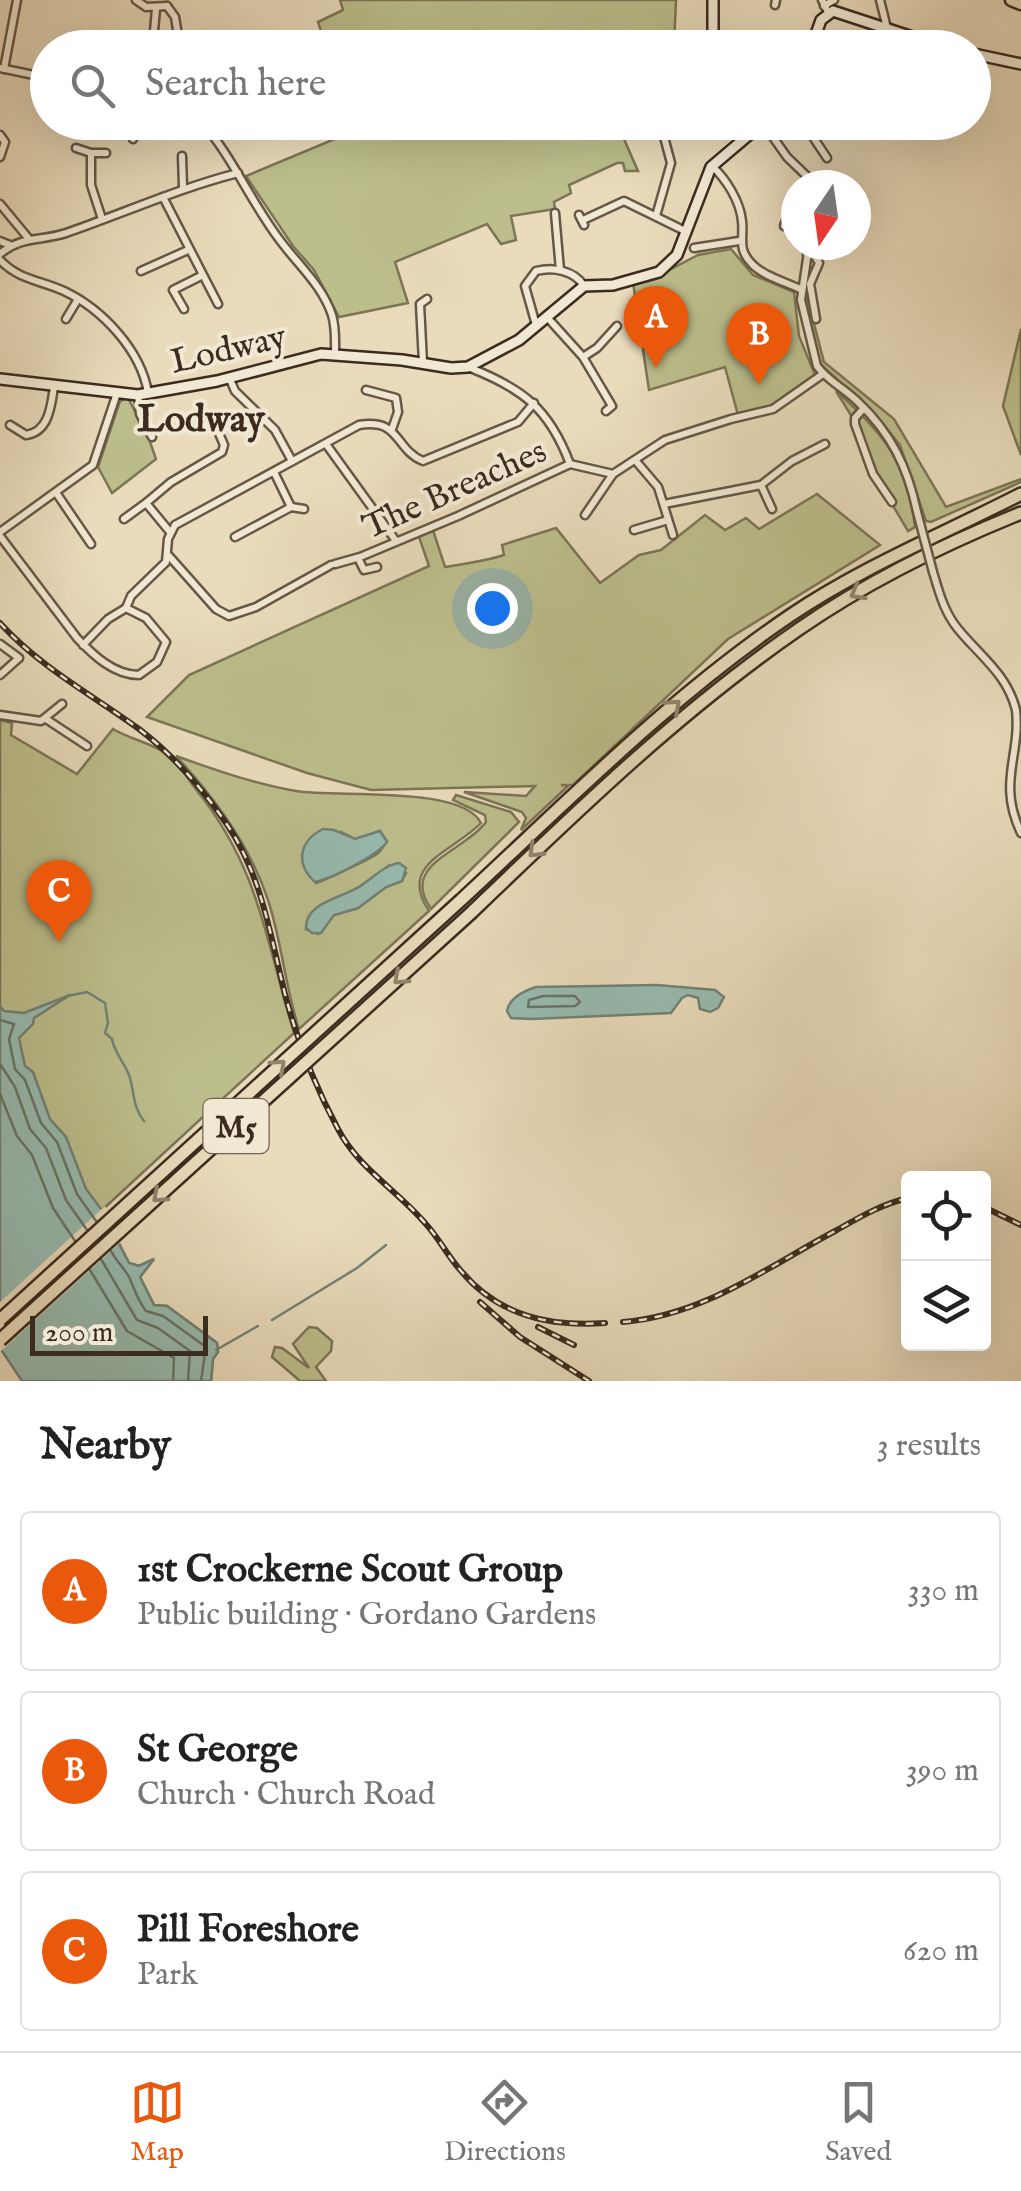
<!DOCTYPE html>
<meta charset="utf-8">
<style>
:root{--surface:#fff;--page:#f2f2f2;--text:#222;--muted:#767676;--line:#e0e0e0;--accent:#ea580c}
body{margin:0;font-family:"IM FELL English",serif;background:var(--page);color:var(--text)}
.controls{position:absolute;right:30px;bottom:30px;display:grid;overflow:hidden;border-radius:10px;box-shadow:0 10px 40px #0002}
.controls button{width:90px;height:90px;display:grid;place-items:center;padding:0;border:0;border-bottom:2px solid var(--line);background:var(--surface);color:var(--text);font:50px sans-serif}
.compass{position:absolute;left:781px;top:170px;width:90px;height:90px;border-radius:50%;background:var(--surface);box-shadow:0 10px 40px #0002;rotate:193deg}
.scale{position:absolute;left:30px;bottom:25px;width:178px;box-sizing:border-box;padding-left:10px;border:5px solid #3b2c1f;border-top:0;font-size:28px;line-height:35px;white-space:nowrap;color:#3b2c1f;-webkit-text-stroke:8px #f1e8d3;paint-order:stroke}
.you{position:absolute;left:492px;top:608px;width:35px;height:35px;margin:-25px;border:8px solid #fff;border-radius:50%;background:#1a73e8;box-shadow:0 0 0 15px #1a73e833}
.badge{display:grid;place-items:center;width:65px;height:65px;border-radius:50%;background:var(--accent);color:#fff;font-size:32px;font-weight:700}
.pin{position:absolute;translate:-50% -82px;filter:drop-shadow(0 2px 5px #0008)}
.pin::after{content:'';position:absolute;top:52px;width:35px;height:30px;background:inherit;clip-path:polygon(0 0,100% 0,50% 100%)}
.list{margin:0;padding:0;list-style:none}
h2{display:flex;justify-content:space-between;align-items:center;height:130px;margin:0;padding:0 40px;font-size:42px}
h2 small{font-size:32px;font-weight:400;color:var(--muted)}
.list li{display:grid;grid-template-columns:65px 1fr auto;gap:30px;align-items:center;box-sizing:border-box;height:160px;margin:0 20px 20px;padding:0 20px;border:2px solid var(--line);border-radius:10px}
.list b{display:block;font-size:38px;white-space:nowrap}
.list p{margin:0;font-size:32px;white-space:nowrap;color:var(--muted)}
.list em{font-size:32px;font-style:normal;color:var(--muted)}
.icon{flex:none;width:55px;height:55px;fill:none;stroke:currentColor;stroke-width:2;stroke-linecap:round;stroke-linejoin:round}
.map{position:relative;flex:none;width:1021px;height:1381px;overflow:hidden}
.search{position:absolute;background:var(--surface);box-shadow:0 10px 40px #0002;left:30px;right:30px;top:30px;height:110px;display:flex;align-items:center;gap:25px;box-sizing:border-box;padding:0 35px;border-radius:55px;color:var(--muted);font-size:38px}
.sheet{height:670px;background:var(--surface)}
nav{display:flex;justify-content:space-around;align-items:center;box-sizing:border-box;height:140px;border-top:2px solid var(--line);background:var(--surface);font-size:28px;color:var(--muted)}
nav a{display:grid;justify-items:center;gap:5px}
nav .on{color:var(--accent)}
.map>svg:first-child{display:block}
.green{fill:#bcbe8c;stroke:#7c7556;stroke-width:2.5;fill-rule:evenodd}
.water{fill:#97bbb0;stroke:#728276;stroke-width:2.5}
.pier{fill:#e9dbbb}
.lines{fill:none;stroke-linecap:round;stroke-linejoin:round}
.shore{stroke:#697468;stroke-width:2.5}
.stream{stroke:#728276;stroke-width:2.5}
.street-casing{stroke:#665846;stroke-width:11}
.secondary-casing{stroke:#3b2c1f;stroke-width:14}
.primary-casing{stroke:#3b2c1f;stroke-width:15}
.highway-casing{stroke:#3b2c1f;stroke-width:16}
.street{stroke:#f1e8d3;stroke-width:6}
.secondary{stroke:#f1e8d3;stroke-width:9}
.primary{stroke:#e9dbbb;stroke-width:10}
.highway{stroke:#e9dbbb;stroke-width:11}
.rail-casing{stroke:#3b2c1f;stroke-width:6}
.rail{stroke:#f1e8d3;stroke-width:2.5;stroke-dasharray:8;stroke-linecap:butt}
.street-bridge-casing{stroke:#665846;stroke-width:11;stroke-linecap:butt}
.highway-bridge-casing{stroke:#3b2c1f;stroke-width:16;stroke-linecap:butt}
.street-bridge{stroke:#f1e8d3;stroke-width:6}
.highway-bridge{stroke:#e9dbbb;stroke-width:11}
.oneway{stroke:#92846d}
.labels{text-anchor:middle;stroke-width:8;stroke-linejoin:round;paint-order:stroke}
.shield{fill:#f1e8d3;stroke:#726455;stroke-width:2.5}
.shield-label{font-size:32px;font-weight:bold;fill:#3b2c1f}
.street-label{font-size:35px;fill:#3b2c1f;stroke:#f1e8d3}
.neighbourhood-label{font-size:38px;font-weight:bold;fill:#3b2c1f;stroke:#f1e8d3}
</style>
<div class="map">
<svg width="1021" height="1381" viewBox="0 0 1021 1381">
<rect width="100%" height="100%" fill="#e9dbbb"/>
<filter id="stains"><feTurbulence type="fractalNoise" baseFrequency=".002" numOctaves="4"/><feColorMatrix values="0 0 0 0 .2 0 0 0 0 .09 0 0 0 0 .02 0 0 0 .5 -.17"/></filter>
<radialGradient id="worn" r=".72"><stop offset=".6" stop-color="#630" stop-opacity="0"/><stop offset="1" stop-color="#630" stop-opacity=".3"/></radialGradient>
<g class="green">
<polygon points="340,0 676,0 674,47 326,47 318,22 343,10"/>
<polygon points="347,122 617,123 638,171 625,171 623,163 617,163 569,185 571,193 554,202 555,209 511,216 516,240 501,244 487,224 395,262 408,303 339,317 314,270 293,246 246,176 342,136 339,128"/>
<polygon points="731,249 753,275 794,292 799,336 815,375 768,408 738,415 725,367 649,390 633,282 667,271 698,255"/>
<polygon points="805,289 824,362 894,419 946,507 1021,479 1021,482 931,522 926,521 900,445 875,414 819,363 802,298"/>
<polygon points="1021,329 1021,455 1003,406"/>
<path d="M 836,391 C 883,432 908,463 915,527 L 908,531 L 874,474 L 857,425 Z"/>
<polygon points="128,398 148,436 156,459 112,493 98,467 120,401"/>
<path d="M 817,494 L 880,545 L 728,639 L 573,785 L 561,785 L 568,786 L 521,830 L 526,818 L 522,812 L 464,792 L 526,796 L 535,786 L 371,790 L 307,773 L 147,717 L 189,675 L 429,566 L 419,537 L 433,530 L 445,567 C 466,563 483,562 504,555 L 502,545 L 556,528 L 600,583 L 639,555 L 661,550 L 705,515 L 725,530 L 746,518 L 759,529 Z"/>
<path d="M 0,720 L 12,723 L 11,735 L 77,774 L 113,729 C 128,738 147,742 162,751 C 176,760 188,779 198,792 C 260,870 266,942 294,1033 L 102,1210 L 129,1263 L 139,1266 L 154,1259 L 140,1277 L 154,1305 L 167,1306 L 217,1343 L 218,1352 L 213,1359 L 211,1381 L 4,1106 L 22,1016 L 0,1018 Z"/>
<path d="M 176,756 C 215,770 255,784 296,791 C 336,798 462,785 481,823 C 453,852 397,864 429,911 L 299,1029 C 285,987 282,942 268,900 C 250,845 215,798 176,756 ZM 380,831 L 387,841 C 385,844 381,851 377,854 C 370,859 323,881 316,883 L 302,855 L 341,832 L 355,839 ZM 390,865 L 406,873 L 402,881 L 386,887 L 358,908 L 334,915 L 318,934 L 306,929 L 317,908 L 359,887 Z"/>
<path d="M 456,795 L 511,812 L 519,822 L 431,909 C 399,864 464,852 486,822 L 485,815 L 453,800 Z"/>
<polygon points="309,1327 317,1328 332,1341 331,1351 316,1367 326,1381 300,1381 272,1357 275,1347 282,1348 309,1368 293,1344"/>
</g>
<g class="water">
<path d="M 323,829 L 334,830 L 355,839 L 380,831 L 387,842 C 377,856 330,879 315,882 C 295,864 299,841 323,829 Z"/>
<path d="M 399,863 L 406,868 L 402,881 L 386,887 L 358,908 L 334,915 L 321,933 L 312,933 L 306,928 C 305,903 341,898 359,887 C 372,879 384,865 399,863 Z"/>
<path d="M 657,985 L 715,990 L 724,997 L 718,1008 L 710,1012 L 700,1009 L 698,998 L 688,995 L 682,998 L 671,1013 L 531,1019 L 511,1018 L 507,1011 C 509,998 524,991 536,987 Z"/>
<polygon points="70,995 34,1018 33,1024 19,1038 25,1066 33,1072 50,1119 66,1137 86,1189 101,1209 129,1263 139,1266 154,1259 140,1277 154,1305 167,1306 217,1343 218,1352 213,1359 211,1381 22,1381 0,1348 0,1006 4,1011 24,1013"/>
</g>
<polygon class="pier" points="105,1206 124,1239 0,1352 0,1302"/>
<g class="lines">
<g class="shore">
<polygon points="543,996 575,996 580,1002 575,1006 528,1007 529,1000"/>
<polyline points="0,1020 14,1024 9,1039 15,1069 25,1080 41,1123 57,1142 77,1194 96,1221"/>
<polyline points="0,1064 15,1087 30,1129 46,1148 66,1200 87,1230"/>
<polyline points="0,1094 17,1136 32,1155 53,1208 75,1241"/>
<path d="M 111,1251 C 116,1261 126,1270 130,1279 C 135,1291 138,1301 146,1311 L 163,1316 L 206,1347 L 201,1381"/>
<polyline points="101,1259 137,1320 158,1328 190,1351 188,1381"/>
<polyline points="90,1270 127,1331 174,1358 173,1381"/>
</g>
<g class="stream">
<path d="M 67,996 L 87,992 L 105,1003 L 108,1023 L 105,1033 L 112,1039 C 114,1051 124,1063 129,1075 C 135,1093 132,1106 144,1121"/>
<polyline points="272,1320 357,1268 386,1245"/>
<polyline points="216,1350 258,1326"/>
</g>
<g class="street-casing">
<g id="street">
<polyline points="136,0 146,7 167,6"/>
<polyline points="822,0 828,12"/>
<polyline points="880,0 887,28"/>
<polyline points="775,5 776,0"/>
<polyline points="167,6 175,17 180,48"/>
<polyline points="824,6 834,0"/>
<polyline points="154,31 156,9"/>
<polyline points="814,39 837,48"/>
<polyline points="119,48 133,39"/>
<polyline points="0,68 48,78"/>
<polyline points="4,69 17,0"/>
<path d="M 202,122 C 233,158 251,202 279,239 C 298,265 322,285 332,315 C 336,328 335,341 335,354"/>
<polyline points="803,122 827,158"/>
<polyline points="763,123 787,157 816,185"/>
<polyline points="0,135 5,142 0,157"/>
<polyline points="133,139 137,122"/>
<polyline points="76,148 91,153 106,153"/>
<polyline points="91,153 91,185 102,219"/>
<polyline points="182,156 183,187"/>
<path d="M 712,166 C 726,179 740,201 742,221 C 744,239 737,249 752,264 C 763,276 786,282 800,289"/>
<polyline points="163,197 218,304"/>
<polyline points="0,204 29,239"/>
<polyline points="555,213 560,270"/>
<polyline points="579,215 584,225"/>
<polyline points="656,216 671,163 660,122"/>
<polyline points="856,219 862,220"/>
<polyline points="583,220 624,201 685,231"/>
<polyline points="784,226 789,211"/>
<polyline points="0,241 10,245"/>
<path d="M 809,245 L 801,300 L 817,366 C 828,381 845,389 858,402 C 891,433 908,468 917,512"/>
<polyline points="694,248 739,241"/>
<path d="M 0,254 C 20,236 42,241 66,233 C 124,213 179,188 238,173"/>
<polyline points="807,254 815,256 819,263 810,284 816,319"/>
<path d="M 0,260 C 19,280 40,280 64,291 C 102,309 141,350 148,393"/>
<polyline points="141,271 188,250"/>
<polyline points="184,309 173,290 201,276"/>
<polyline points="546,316 583,357 612,406 606,411"/>
<polyline points="66,319 78,299"/>
<path d="M 536,325 L 525,286 L 536,271 C 553,267 574,270 584,286"/>
<polyline points="583,357 597,348 617,326"/>
<polyline points="423,363 420,304 427,299"/>
<path d="M 468,367 C 522,388 549,408 570,464"/>
<polyline points="229,377 235,391 275,430 292,461"/>
<polyline points="366,390 396,398 398,412 392,429"/>
<polyline points="138,395 140,414 152,437"/>
<polyline points="864,408 855,418 855,424 873,474 892,502"/>
<path d="M 10,425 L 26,435 C 49,432 51,406 54,387"/>
<polyline points="326,444 396,541"/>
<polyline points="635,460 658,487 673,535"/>
<polyline points="570,464 613,474 665,440 731,419 773,409 823,374"/>
<polyline points="761,485 772,509"/>
<polyline points="57,494 91,544"/>
<polyline points="146,503 171,482 222,452 224,445 212,417"/>
<polyline points="664,504 761,485 792,461 825,444"/>
<polyline points="291,507 304,509"/>
<polyline points="585,515 613,474"/>
<polyline points="124,519 146,503 170,532"/>
<polyline points="634,530 668,520"/>
<polyline points="0,532 93,465 117,393"/>
<path d="M 0,536 L 77,638 C 93,655 114,675 139,675 L 157,662 L 166,642 L 146,618 L 126,608 L 108,619 L 83,645"/>
<polyline points="235,537 291,507 274,472"/>
<polyline points="169,556 216,609 229,616 256,607 331,565"/>
<polyline points="358,558 364,570 377,567"/>
<polyline points="335,564 360,557 458,516 570,464"/>
<path d="M 933,572 C 939,592 944,612 958,629 C 980,656 1007,674 1016,710 C 1021,756 997,782 1021,833"/>
<path d="M 126,608 L 131,596 L 166,562 L 168,539 L 175,525 L 359,425 C 401,418 394,449 423,461 L 518,422 L 534,403"/>
<polyline points="0,644 19,658 0,675"/>
<polyline points="0,715 41,721 62,704"/>
<polyline points="46,719 87,746"/>
</g>
</g>
<g class="secondary-casing">
<g id="secondary">
<polyline points="713,48 713,0"/>
<polyline points="811,48 821,20 833,11 946,48"/>
<polyline points="974,54 1021,64"/>
<polyline points="0,379 138,395 217,381 321,354 402,360 451,368 468,367 519,340 584,286 613,285 659,272 677,255 711,167 764,122"/>
</g>
</g>
<g class="primary-casing">
<polyline id="primary" points="1011,0 1021,4"/>
</g>
<g class="highway-casing">
<g id="highway">
<path d="M 461,900 C 567,802 671,696 791,615 C 864,566 943,534 1021,494"/>
<path d="M 472,912 C 576,812 680,711 799,629 C 867,582 944,544 1021,513"/>
</g>
</g>
<use href="#street" class="street"/>
<use href="#secondary" class="secondary"/>
<use href="#primary" class="primary"/>
<use href="#highway" class="highway"/>
<g class="rail-casing">
<g id="rail">
<path d="M 0,623 C 41,668 91,694 139,729 C 173,755 202,788 226,823 C 262,875 270,935 285,994 C 297,1040 316,1088 338,1129 C 359,1169 397,1190 425,1223 C 439,1238 448,1257 462,1272 C 499,1316 550,1327 605,1323"/>
<polyline points="984,1207 1021,1225"/>
<polyline points="480,1302 520,1337 589,1381"/>
<path d="M 623,1322 C 703,1316 769,1266 837,1230 C 860,1217 882,1204 908,1198"/>
<polyline points="538,1327 574,1345"/>
</g>
</g>
<use href="#rail" class="rail"/>
<g class="street-bridge-casing">
<polyline id="street-bridge" points="917,512 933,572"/>
</g>
<g class="highway-bridge-casing">
<g id="highway-bridge">
<polyline points="0,1320 461,900"/>
<polyline points="0,1340 472,912"/>
</g>
</g>
<use href="#street-bridge" class="street-bridge"/>
<use href="#highway-bridge" class="highway-bridge"/>
</g>
<defs><path id="oneway-chevron" d="M-2-3.5L2.5 0L-2 3.5" fill="none" stroke-width="1.6" stroke-linecap="round" stroke-linejoin="round" transform="scale(2.5)"/></defs>
<g class="oneway">
<use href="#oneway-chevron" transform="translate(857 593) rotate(151)"/>
<use href="#oneway-chevron" transform="translate(674 706) rotate(-42)"/>
<use href="#oneway-chevron" transform="translate(535 851) rotate(136)"/>
<use href="#oneway-chevron" transform="translate(400 978) rotate(138)"/>
<use href="#oneway-chevron" transform="translate(279 1066) rotate(-42)"/>
<use href="#oneway-chevron" transform="translate(159 1196) rotate(138)"/>
</g>
<g class="labels">
<rect class="shield" x="203.5" y="1099" width="65" height="54" rx="8"/>
<g class="shield-label">
<text x="236" y="1137">M5</text>
</g>
<g class="street-label">
<text transform="translate(228 348) rotate(-13)" y="12">Lodway</text>
<text transform="translate(454 488) rotate(-24)" y="12">The Breaches</text>
</g>
<g class="neighbourhood-label">
<text x="201" y="431">Lodway</text>
</g>
</g>
<rect width="100%" height="100%" filter="url(#stains)"/>
<rect width="100%" height="100%" fill="url(#worn)"/>
</svg>
<div class="controls">
<button><svg class="icon" aria-label="locate" viewBox="0 0 24 24"><circle cx="12" cy="12" r="6"/><path d="M12 2v4M12 18v4M2 12h4M18 12h4"/></svg></button>
<button><svg class="icon" aria-label="layers" viewBox="0 0 24 24"><path d="M12 4l9 5-9 5-9-5zM3 14l9 5 9-5"/></svg></button>
</div>
<svg class="compass" viewBox="-18 -18 36 36"><path d="M0-13l5 13h-10z" fill="#e53935"/><path d="M0 13l5-13h-10z" fill="#767676"/></svg>
<div class="scale">200 m</div>
<div class="you"></div>
<div class="pin badge" style="left:656px;top:368px">A</div>
<div class="pin badge" style="left:759px;top:385px">B</div>
<div class="pin badge" style="left:59px;top:942px">C</div>
<div class="search"><svg class="icon" aria-label="search" viewBox="0 0 24 24"><circle cx="10" cy="10" r="6"/><path d="M15 15l6 6"/></svg>Search here</div>
</div>
<section class="sheet">
<h2>Nearby<small>3 results</small></h2>
<ul class="list">
<li><span class="badge">A</span><div><b>1st Crockerne Scout Group</b><p>Public building · Gordano Gardens</p></div><em>330 m</em></li>
<li><span class="badge">B</span><div><b>St George</b><p>Church · Church Road</p></div><em>390 m</em></li>
<li><span class="badge">C</span><div><b>Pill Foreshore</b><p>Park</p></div><em>620 m</em></li>
</ul>
</section>
<nav>
<a class="on"><svg class="icon" aria-label="map" viewBox="0 0 24 24"><path d="M3 6l6-2 6 2 6-2v14l-6 2-6-2-6 2zM9 4v14M15 6v14"/></svg>Map</a>
<a><svg class="icon" aria-label="directions" viewBox="0 0 24 24"><path d="M12 3l9 9-9 9-9-9zM9 14v-3h6M13 9l2 2-2 2"/></svg>Directions</a>
<a><svg class="icon" aria-label="saved" viewBox="0 0 24 24"><path d="M7 4h10v16l-5-4-5 4z"/></svg>Saved</a>
</nav>
